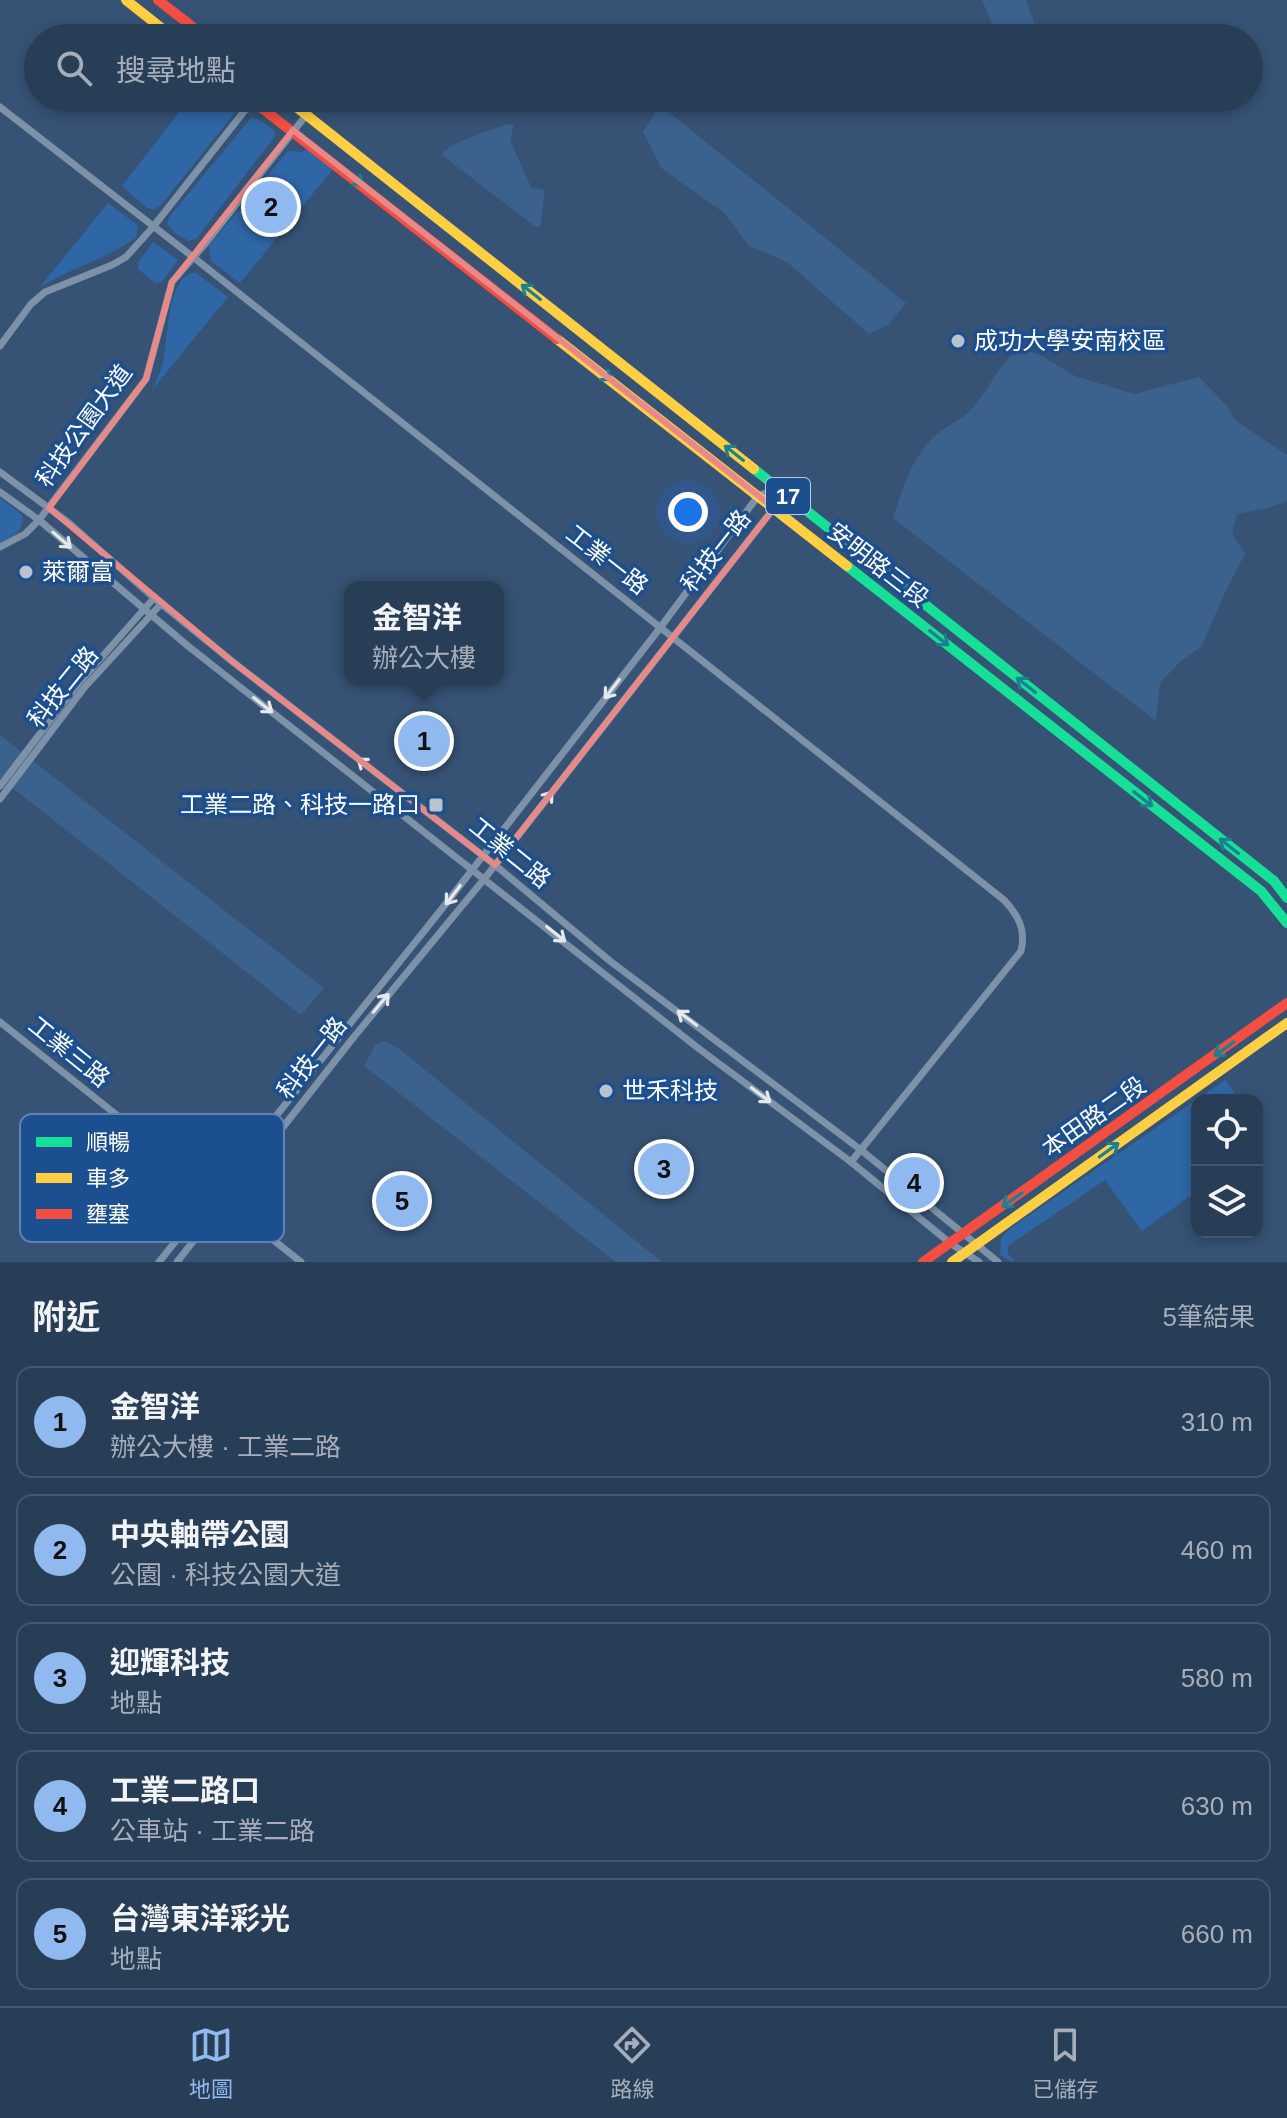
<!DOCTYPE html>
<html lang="zh-TW">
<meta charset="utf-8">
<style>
:root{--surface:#283e57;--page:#344961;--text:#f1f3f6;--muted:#a5aeba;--line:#44576d;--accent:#90b9f0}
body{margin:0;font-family:Helvetica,"Noto Sans TC",sans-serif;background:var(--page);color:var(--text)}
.controls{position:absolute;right:24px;bottom:24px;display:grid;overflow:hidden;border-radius:16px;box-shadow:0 4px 12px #0003}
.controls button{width:72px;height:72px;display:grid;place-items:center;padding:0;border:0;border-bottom:2px solid var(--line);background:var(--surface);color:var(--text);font:40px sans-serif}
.you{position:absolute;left:688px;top:512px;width:28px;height:28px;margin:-20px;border:6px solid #fff;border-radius:50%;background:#1a73e8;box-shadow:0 0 0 12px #1a73e833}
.badge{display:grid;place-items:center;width:52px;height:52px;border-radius:50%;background:var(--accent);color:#111;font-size:26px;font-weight:700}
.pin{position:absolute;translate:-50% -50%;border:4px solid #fff;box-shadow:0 2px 8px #0006}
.popup{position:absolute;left:344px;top:581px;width:160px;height:104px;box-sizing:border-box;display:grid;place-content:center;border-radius:16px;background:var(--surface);filter:drop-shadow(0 2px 6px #0005);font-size:26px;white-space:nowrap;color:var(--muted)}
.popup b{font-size:30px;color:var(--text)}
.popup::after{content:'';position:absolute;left:50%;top:100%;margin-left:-16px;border:16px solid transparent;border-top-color:var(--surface)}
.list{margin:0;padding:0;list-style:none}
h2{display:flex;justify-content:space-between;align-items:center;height:104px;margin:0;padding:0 32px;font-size:34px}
h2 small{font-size:26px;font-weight:400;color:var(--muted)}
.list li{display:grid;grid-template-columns:52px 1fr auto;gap:24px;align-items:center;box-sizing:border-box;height:112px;margin:0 16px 16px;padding:0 16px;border:2px solid var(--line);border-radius:16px}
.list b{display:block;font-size:30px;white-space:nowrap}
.list p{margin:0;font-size:26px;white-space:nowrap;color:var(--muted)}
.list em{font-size:26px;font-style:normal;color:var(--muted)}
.icon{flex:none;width:44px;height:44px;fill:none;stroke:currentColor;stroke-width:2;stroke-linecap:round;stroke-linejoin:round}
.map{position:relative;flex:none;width:1287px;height:1262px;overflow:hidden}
.search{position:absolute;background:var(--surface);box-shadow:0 4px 12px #0003;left:24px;right:24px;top:24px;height:88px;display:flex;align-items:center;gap:20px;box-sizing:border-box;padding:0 28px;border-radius:44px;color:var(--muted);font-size:30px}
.sheet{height:744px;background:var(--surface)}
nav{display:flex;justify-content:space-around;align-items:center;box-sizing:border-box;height:112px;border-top:2px solid var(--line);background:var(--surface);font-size:22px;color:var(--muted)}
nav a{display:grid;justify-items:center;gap:4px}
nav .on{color:var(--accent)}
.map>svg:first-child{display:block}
.green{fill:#2f66a5}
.water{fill:#3b618d}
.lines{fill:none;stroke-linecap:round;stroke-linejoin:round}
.street{stroke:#7d92a8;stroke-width:7}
.fast{stroke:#16e098;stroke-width:10}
.slow{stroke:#ffcf43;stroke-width:10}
.jam{stroke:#f24e42;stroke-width:10}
.oneway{stroke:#198292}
.oneway2{stroke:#e5e9ee}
.marked{fill:none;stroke:#e88989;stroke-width:6;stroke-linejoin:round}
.poi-dot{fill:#b9c2ce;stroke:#1b4f8f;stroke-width:3}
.labels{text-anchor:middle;stroke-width:7;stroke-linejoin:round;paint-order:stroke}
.shield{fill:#1b4f8f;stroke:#bbcadd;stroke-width:2}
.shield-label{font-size:22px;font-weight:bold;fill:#fff}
.poi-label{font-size:24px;fill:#fff;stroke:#1b4f8f;text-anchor:start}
.street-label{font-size:24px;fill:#fff;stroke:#1b4f8f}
.key{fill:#1b4f8f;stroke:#5f84b1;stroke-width:2}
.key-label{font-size:22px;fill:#fff}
</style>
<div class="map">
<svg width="1287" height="1262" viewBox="0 0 1287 1262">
<rect width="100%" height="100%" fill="#365274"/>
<g class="green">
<polygon points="190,98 232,98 237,110 161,205 154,210 147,208 122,186"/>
<polygon points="251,118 258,119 275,131 275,136 197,238 189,241 176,234 167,224 169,217"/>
<polygon points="306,149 333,169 240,283 211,261 209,246 288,151 302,152"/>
<path d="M 108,203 L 135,223 L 138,227 L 136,238 C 106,259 71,268 40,287 Z"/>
<polygon points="153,242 178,260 162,282 155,283 138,269 138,263"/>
<path d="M 191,273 L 196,273 L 228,297 L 152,390 C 155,382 160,374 162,366 C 169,342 165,285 191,273 Z"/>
<path d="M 0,498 L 22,515 C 25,531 13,537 0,542 Z"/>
<polygon points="1225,1080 1240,1100 1197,1100 1197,1191 1142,1231 1105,1180 1008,1246 1008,1254 1014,1260 1012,1262 1000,1255 1001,1239 1009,1229"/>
</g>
<g class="water">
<polygon points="982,0 1026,0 1034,22 1020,38 998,38"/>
<polygon points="660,105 906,303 888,325 869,334 787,262 748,245 724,213 661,168 643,132"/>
<path d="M 508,124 L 514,125 L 510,140 L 531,187 L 545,190 L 540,227 L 536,227 L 443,156 L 443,152 C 455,141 491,130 508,124 Z"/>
<path d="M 1020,349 L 1040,355 L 1075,376 L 1134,394 L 1199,377 L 1227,406 L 1235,420 L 1287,455 L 1287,501 L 1267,508 L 1237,514 L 1232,533 L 1245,554 L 1225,592 L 1202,646 L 1180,662 L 1160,683 L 1156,721 L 893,518 C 903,487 913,452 940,432 C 952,423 964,418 974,406 C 993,385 995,367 1020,349 Z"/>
<polygon points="0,735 324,988 301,1015 0,778"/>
<polygon points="384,1041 398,1048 662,1262 616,1262 364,1066 375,1045"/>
</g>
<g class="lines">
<g class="street">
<path d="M 0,107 L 193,257 L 1004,900 C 1019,916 1026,930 1021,951 L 851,1162"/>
<polyline points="0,346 31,304 45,292 112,265 126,257 153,227 253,100"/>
<polyline points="0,472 69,523 154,598 233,662 495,865 610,961 861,1150 998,1262"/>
<polyline points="0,492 39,520 188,646 698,1048 851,1162 950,1243 979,1262"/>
<polyline points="0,547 25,534 39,520 146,379 172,282 205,244 307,114"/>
<polyline points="0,786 78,684 154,598"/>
<polyline points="0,799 84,688 161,604"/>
<polyline points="0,1022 301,1262"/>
<polyline points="159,1262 441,910 660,628 758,496 778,488"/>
<polyline points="177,1262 353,1038 485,878 774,508 778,488"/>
</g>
<g class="fast">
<polyline points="754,469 1274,881 1287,898"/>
<polyline points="847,566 1261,891 1287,923"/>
</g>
<g class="slow">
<polyline points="126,0 174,38"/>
<polyline points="285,98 754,469"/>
<polyline points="557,339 847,566"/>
<polyline points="952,1262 1287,1023"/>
</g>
<g class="jam">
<polyline points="158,0 207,38"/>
<polyline points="249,98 557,339"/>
<polyline points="923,1262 1287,1003"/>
</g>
</g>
<defs><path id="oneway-shaft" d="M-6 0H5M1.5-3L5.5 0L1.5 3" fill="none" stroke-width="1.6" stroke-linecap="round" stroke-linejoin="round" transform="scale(2)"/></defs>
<g class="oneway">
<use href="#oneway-shaft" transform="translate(354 178) rotate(38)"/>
<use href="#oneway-shaft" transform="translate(531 292) rotate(-142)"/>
<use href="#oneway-shaft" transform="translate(602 373) rotate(38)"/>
<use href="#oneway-shaft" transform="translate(734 453) rotate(-142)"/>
<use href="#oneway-shaft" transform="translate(939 638) rotate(38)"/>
<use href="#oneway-shaft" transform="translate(1026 685) rotate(-142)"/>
<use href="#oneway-shaft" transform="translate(1143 799) rotate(38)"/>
<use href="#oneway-shaft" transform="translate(1229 846) rotate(-142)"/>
<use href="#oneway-shaft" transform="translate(1224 1049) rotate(144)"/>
<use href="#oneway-shaft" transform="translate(1109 1150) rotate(-36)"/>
<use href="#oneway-shaft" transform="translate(1012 1200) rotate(145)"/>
</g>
<g class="oneway2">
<use href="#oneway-shaft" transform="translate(62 540) rotate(41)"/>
<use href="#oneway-shaft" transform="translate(612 689) rotate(128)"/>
<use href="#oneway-shaft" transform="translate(263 705) rotate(38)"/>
<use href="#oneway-shaft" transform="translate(367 766) rotate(-142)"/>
<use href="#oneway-shaft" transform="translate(545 801) rotate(-52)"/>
<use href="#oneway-shaft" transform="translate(453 895) rotate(127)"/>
<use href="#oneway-shaft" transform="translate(556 934) rotate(39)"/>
<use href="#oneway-shaft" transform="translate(381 1003) rotate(-50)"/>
<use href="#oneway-shaft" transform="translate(687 1018) rotate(-143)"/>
<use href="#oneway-shaft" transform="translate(761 1095) rotate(37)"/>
</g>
<path class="marked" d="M 293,130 L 774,508 L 495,865 L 233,662 L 49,508 L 146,379 L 172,282 Z"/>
<g class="poi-dot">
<circle cx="958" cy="341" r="8"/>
<circle cx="26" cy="572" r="8"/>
<rect x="428" y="797" width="16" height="16" rx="4"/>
<circle cx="606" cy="1091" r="8"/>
</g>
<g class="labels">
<rect class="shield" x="766" y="478" width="44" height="36" rx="6"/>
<g class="shield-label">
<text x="788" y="504">17</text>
</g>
<g class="poi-label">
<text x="974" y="349">成功大學安南校區</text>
<text x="42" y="580">萊爾富</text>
<text x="420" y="813" text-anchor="end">工業二路、科技一路口</text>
<text x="622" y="1099">世禾科技</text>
</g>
<g class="street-label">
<text transform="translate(84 426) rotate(-54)" y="8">科技公園大道</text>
<text transform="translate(716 551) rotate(-52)" y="8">科技一路</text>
<text transform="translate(607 560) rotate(38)" y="8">工業一路</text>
<text transform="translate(878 565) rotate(38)" y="8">安明路三段</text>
<text transform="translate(63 687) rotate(-51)" y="8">科技二路</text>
<text transform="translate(510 853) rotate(39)" y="8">工業二路</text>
<text transform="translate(69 1052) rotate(39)" y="8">工業三路</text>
<text transform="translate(312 1058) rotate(-52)" y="8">科技一路</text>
<text transform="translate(1094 1117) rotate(-35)" y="8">本田路二段</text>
</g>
</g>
<rect x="20" y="1114" width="264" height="128" rx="12" class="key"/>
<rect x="36" y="1137" width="36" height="10" fill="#16e098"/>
<rect x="36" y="1173" width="36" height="10" fill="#ffcf43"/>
<rect x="36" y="1209" width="36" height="10" fill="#f24e42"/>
<g class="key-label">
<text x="86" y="1150">順暢</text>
<text x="86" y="1186">車多</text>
<text x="86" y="1222">壅塞</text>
</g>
</svg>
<div class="controls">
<button><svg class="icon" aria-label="locate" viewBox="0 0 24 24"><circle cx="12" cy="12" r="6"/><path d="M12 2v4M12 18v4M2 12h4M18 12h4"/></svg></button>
<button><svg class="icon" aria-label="layers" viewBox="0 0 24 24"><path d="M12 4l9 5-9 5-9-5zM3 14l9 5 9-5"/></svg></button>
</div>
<div class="you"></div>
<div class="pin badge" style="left:424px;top:741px">1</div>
<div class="popup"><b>金智洋</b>辦公大樓</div>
<div class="pin badge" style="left:271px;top:207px">2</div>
<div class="pin badge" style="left:664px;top:1169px">3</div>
<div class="pin badge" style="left:914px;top:1183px">4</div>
<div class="pin badge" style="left:402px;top:1201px">5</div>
<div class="search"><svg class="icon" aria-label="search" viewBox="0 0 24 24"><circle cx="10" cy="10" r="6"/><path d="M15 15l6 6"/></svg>搜尋地點</div>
</div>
<section class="sheet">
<h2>附近<small>5筆結果</small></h2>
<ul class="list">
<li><span class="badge">1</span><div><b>金智洋</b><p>辦公大樓 · 工業二路</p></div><em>310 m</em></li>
<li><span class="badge">2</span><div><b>中央軸帶公園</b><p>公園 · 科技公園大道</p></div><em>460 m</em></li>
<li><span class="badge">3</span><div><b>迎輝科技</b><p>地點</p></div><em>580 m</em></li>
<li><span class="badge">4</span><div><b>工業二路口</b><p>公車站 · 工業二路</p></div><em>630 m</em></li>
<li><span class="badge">5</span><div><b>台灣東洋彩光</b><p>地點</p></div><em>660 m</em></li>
</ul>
</section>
<nav>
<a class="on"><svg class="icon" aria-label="map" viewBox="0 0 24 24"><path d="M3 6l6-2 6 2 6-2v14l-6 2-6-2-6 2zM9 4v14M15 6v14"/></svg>地圖</a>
<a><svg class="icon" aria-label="directions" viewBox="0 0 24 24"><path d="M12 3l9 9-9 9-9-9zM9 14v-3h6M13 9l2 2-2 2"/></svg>路線</a>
<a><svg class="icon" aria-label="saved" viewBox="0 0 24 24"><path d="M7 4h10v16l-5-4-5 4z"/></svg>已儲存</a>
</nav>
